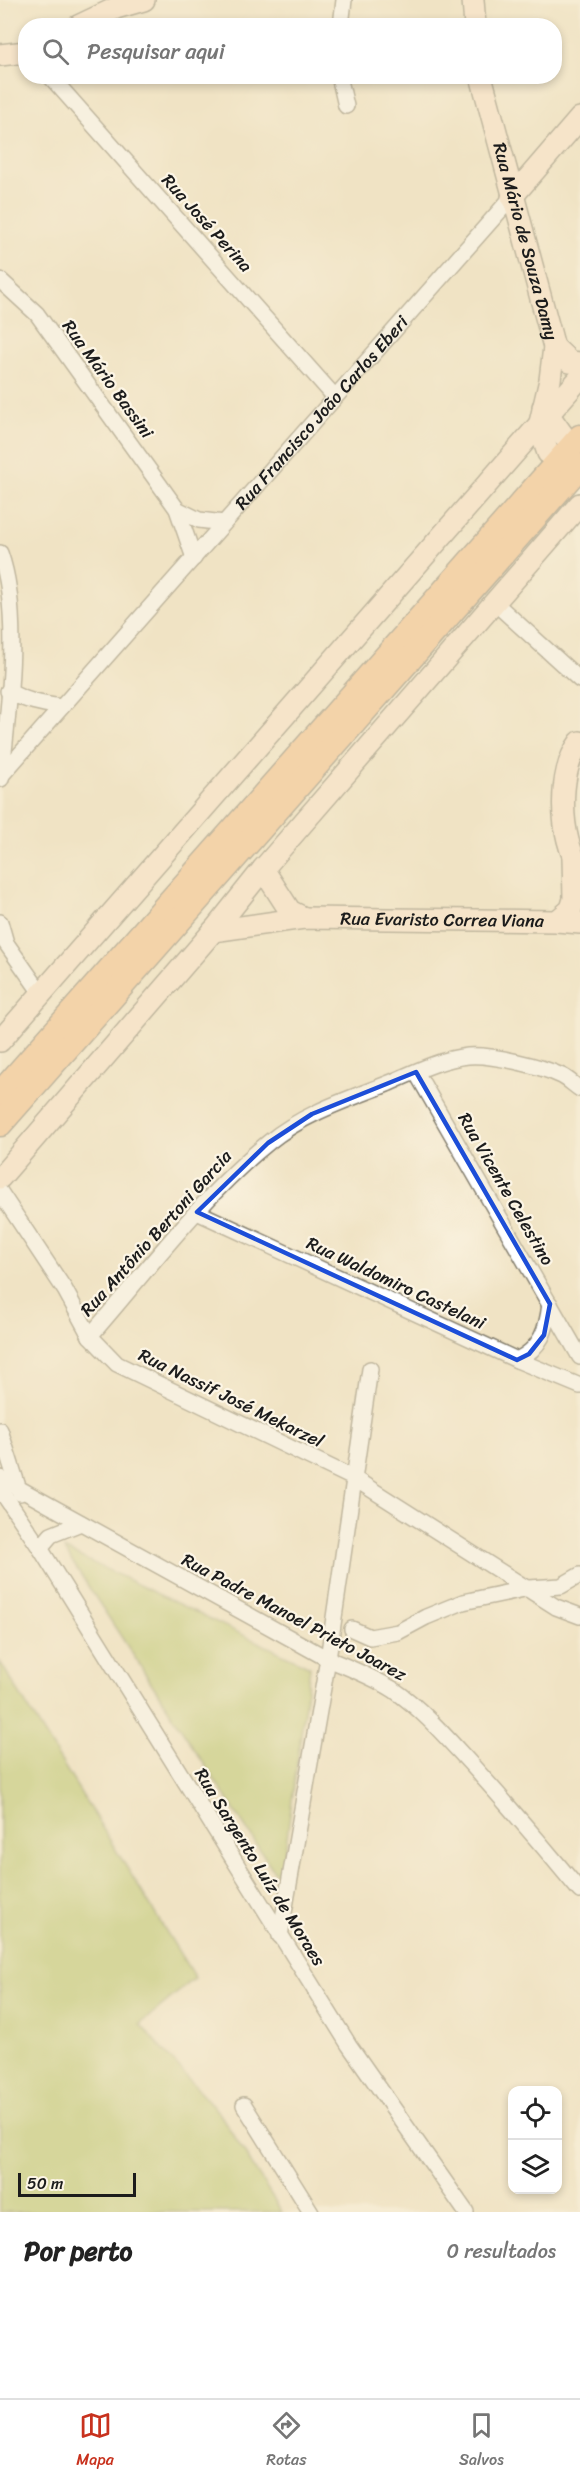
<!DOCTYPE html>
<html lang="pt">
<meta charset="utf-8">
<style>
:root{--surface:#fff;--page:#f6f6f6;--text:#222;--muted:#767676;--line:#e0e0e0;--accent:#c8321e}
body{margin:0;font-family:Sriracha,sans-serif;background:var(--page);color:var(--text)}
.controls{position:absolute;right:18px;bottom:18px;display:grid;overflow:hidden;border-radius:12px;box-shadow:0 3px 9px #0003}
.controls button{width:54px;height:54px;display:grid;place-items:center;padding:0;border:0;border-bottom:2px solid var(--line);background:var(--surface);color:var(--text);font:30px sans-serif}
.scale{position:absolute;left:18px;bottom:15px;width:118px;box-sizing:border-box;padding-left:6px;border:3px solid #1c1c1c;border-top:0;font-size:16px;line-height:21px;white-space:nowrap;color:#1c1c1c;-webkit-text-stroke:4px #fcf5e5;paint-order:stroke}
.list{margin:0;padding:0;list-style:none}
h2{display:flex;justify-content:space-between;align-items:center;height:78px;margin:0;padding:0 24px;font-size:26px}
h2 small{font-size:20px;font-weight:400;color:var(--muted)}
.icon{flex:none;width:33px;height:33px;fill:none;stroke:currentColor;stroke-width:2;stroke-linecap:round;stroke-linejoin:round}
.map{position:relative;flex:none;width:580px;height:2212px;overflow:hidden}
.search{position:absolute;background:var(--surface);box-shadow:0 3px 9px #0003;left:18px;right:18px;top:18px;height:66px;display:flex;align-items:center;gap:15px;box-sizing:border-box;padding:0 21px;border-radius:24px;color:var(--muted);font-size:22px}
.sheet{height:186px;background:var(--surface)}
nav{display:flex;justify-content:space-around;align-items:center;box-sizing:border-box;height:84px;border-top:2px solid var(--line);background:var(--surface);font-size:16px;color:var(--muted)}
nav a{display:grid;justify-items:center;gap:3px}
nav .on{color:var(--accent)}
.map>svg:first-child{display:block}
.green{fill:#b5c568;stroke:#687042;stroke-width:1.5}
.lines{fill:none;stroke-linecap:round;stroke-linejoin:round}
.street-casing{stroke:#868070;stroke-width:18}
.secondary-casing{stroke:#868070;stroke-width:24}
.primary-casing{stroke:#868070;stroke-width:27}
.street{stroke:#fff;stroke-width:15}
.secondary{stroke:#fce5cf;stroke-width:21}
.primary{stroke:#f7be88;stroke-width:24}
.marked{fill:none;stroke:#1d4ed8;stroke-width:4.5;stroke-linejoin:round}
.labels{text-anchor:middle;stroke-width:4.5;stroke-linejoin:round;paint-order:stroke}
.street-label{font-size:18px;fill:#1c1c1c;stroke:#fcf5e5}
</style>
<div class="map">
<svg width="580" height="2212" viewBox="0 0 580 2212">
<rect width="100%" height="100%" fill="#fcf5e5"/>
<filter id="ink" filterUnits="userSpaceOnUse"><feTurbulence type="fractalNoise" baseFrequency=".0167" numOctaves="2"/><feDisplacementMap in="SourceGraphic" scale="12" xChannelSelector="R" yChannelSelector="G"/><feConvolveMatrix kernelMatrix="1 2 1 2 8 2 1 2 1" color-interpolation-filters="sRGB"/></filter>
<filter id="wash" filterUnits="userSpaceOnUse"><feTurbulence type="fractalNoise" baseFrequency=".008" numOctaves="4" result="noise"/><feDisplacementMap in="SourceGraphic" scale="24" xChannelSelector="R" yChannelSelector="G"/><feGaussianBlur stdDeviation="1.35" result="paint"/><feColorMatrix in="noise" values="0 0 0 0 0 0 0 0 0 0 0 0 0 0 0 0 0 1.4 0 .05"/><feComposite in="paint" operator="in"/></filter>
<g filter="url(#wash)">
<rect width="100%" height="100%" fill="#f0e3c4"/>
<g class="green">
<polygon points="64,1549 310,1667 281,1882"/>
<polygon points="0,1662 195,1978 140,2024 220,2114 282,2212 0,2212"/>
</g>
</g>
<g filter="url(#ink)">
<g class="lines">
<g class="street-casing">
<g id="street">
<polyline points="341,26 344,0"/>
<polyline points="50,76 334,396"/>
<polyline points="339,76 346,106"/>
<polyline points="0,280 37,314 177,509 194,558"/>
<polyline points="177,509 199,520 224,523"/>
<path d="M 0,553 C 22,614 8,714 1,779"/>
<polyline points="494,602 580,680"/>
<path d="M 8,691 C 25,701 42,704 61,707"/>
<path id="s1" d="M 0,777 L 512,197"/>
<polyline points="0,922 6,943 41,993"/>
<polyline points="416,1072 580,1357"/>
<polyline points="0,1192 65,1290 90,1336 117,1364 355,1479 556,1607 580,1616"/>
<polyline points="197,1212 517,1360 580,1386"/>
<path d="M 90,1336 C 146,1272 203,1195 269,1142 C 303,1114 346,1100 387,1084 C 413,1073 440,1059 468,1056 C 491,1054 541,1066 562,1076 C 568,1079 574,1085 580,1089"/>
<path d="M 517,1360 C 541,1348 547,1330 550,1304"/>
<polyline points="0,1430 20,1493"/>
<path d="M 0,1478 L 328,1659 C 350,1668 373,1677 394,1690 C 423,1710 446,1737 470,1763 C 508,1805 544,1847 580,1891"/>
<polyline points="0,1489 40,1548 349,2045 466,2212"/>
<polyline points="40,1548 51,1535 81,1523"/>
<polyline points="352,1629 370,1637 398,1632 426,1617 463,1602 529,1588 561,1586 580,1575"/>
<polyline points="280,1936 328,1659 370,1369"/>
<polyline points="244,2105 311,2212"/>
</g>
</g>
<g class="secondary-casing">
<g id="secondary">
<polyline points="473,0 475,26"/>
<polyline points="78,26 116,8 144,0"/>
<polyline points="0,55 26,52"/>
<path id="s2" d="M 481,76 L 554,347 L 550,380 L 539,427 L 548,453"/>
<polyline points="512,197 580,118"/>
<polyline points="554,347 570,362 580,363"/>
<polyline points="543,407 563,435"/>
<path d="M 580,742 C 557,773 559,837 580,869"/>
<polyline points="263,869 290,911 304,918"/>
<polyline points="557,921 571,909 574,899 573,858"/>
<path id="s3" d="M 213,931 L 304,918 L 557,921 L 580,923"/>
<polyline points="0,1041 580,378"/>
<polyline points="0,1178 215,929 263,869 580,504"/>
</g>
</g>
<g class="primary-casing">
<g id="primary">
<polyline points="0,1094 580,437"/>
<polyline points="0,1124 580,466"/>
</g>
</g>
<use href="#street" class="street"/>
<use href="#secondary" class="secondary"/>
<use href="#primary" class="primary"/>
</g>
</g>
<path d="M0 0H580V2212H0ZM 416,1072 L 550,1304 L 544,1335 L 529,1354 L 517,1360 L 197,1212 L 268,1143 L 312,1114 Z" fill="#f0e3c4" fill-opacity=".55" fill-rule="evenodd"/>
<path class="marked" d="M 416,1072 L 550,1304 L 544,1335 L 529,1354 L 517,1360 L 197,1212 L 268,1143 L 312,1114 Z"/>
<g class="labels">
<g class="street-label">
<text transform="translate(207 223) rotate(48)" y="6">Rua José Perina</text>
<text dy="6" stroke="none"><textPath href="#s2" startOffset="171">Rua Mário de Souza Damy</textPath></text>
<text transform="translate(108 379) rotate(54)" y="6">Rua Mário Bassini</text>
<text dy="6" stroke="none"><textPath href="#s1" startOffset="486">Rua Francisco João Carlos Eberi</textPath></text>
<text dy="6" stroke="none"><textPath href="#s3" startOffset="230">Rua Evaristo Correa Viana</textPath></text>
<text transform="translate(506 1189) rotate(60)" y="6">Rua Vicente Celestino</text>
<text transform="translate(156 1233) rotate(-48)" y="6">Rua Antônio Bertoni Garcia</text>
<text transform="translate(396 1283) rotate(25)" y="6">Rua Waldomiro Castelani</text>
<text transform="translate(231 1398) rotate(26)" y="6">Rua Nassif José Mekarzel</text>
<text transform="translate(294 1617) rotate(28)" y="6">Rua Padre Manoel Prieto Joarez</text>
<text transform="translate(260 1867) rotate(58)" y="6">Rua Sargento Luíz de Moraes</text>
</g>
</g>
</svg>
<div class="controls">
<button><svg class="icon" aria-label="locate" viewBox="0 0 24 24"><circle cx="12" cy="12" r="6"/><path d="M12 2v4M12 18v4M2 12h4M18 12h4"/></svg></button>
<button><svg class="icon" aria-label="layers" viewBox="0 0 24 24"><path d="M12 4l9 5-9 5-9-5zM3 14l9 5 9-5"/></svg></button>
</div>
<div class="scale">50 m</div>
<div class="search"><svg class="icon" aria-label="search" viewBox="0 0 24 24"><circle cx="10" cy="10" r="6"/><path d="M15 15l6 6"/></svg>Pesquisar aqui</div>
</div>
<section class="sheet">
<h2>Por perto<small>0 resultados</small></h2>
<ul class="list">
</ul>
</section>
<nav>
<a class="on"><svg class="icon" aria-label="map" viewBox="0 0 24 24"><path d="M3 6l6-2 6 2 6-2v14l-6 2-6-2-6 2zM9 4v14M15 6v14"/></svg>Mapa</a>
<a><svg class="icon" aria-label="directions" viewBox="0 0 24 24"><path d="M12 3l9 9-9 9-9-9zM9 14v-3h6M13 9l2 2-2 2"/></svg>Rotas</a>
<a><svg class="icon" aria-label="saved" viewBox="0 0 24 24"><path d="M7 4h10v16l-5-4-5 4z"/></svg>Salvos</a>
</nav>
